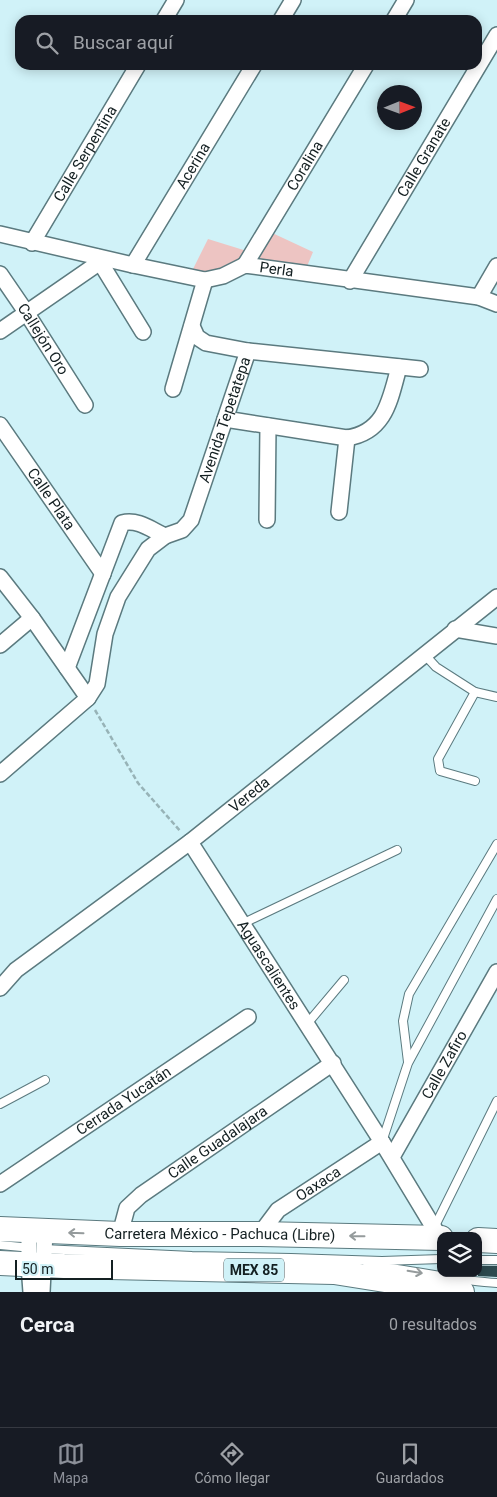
<!DOCTYPE html>
<html lang="es">
<meta charset="utf-8">
<style>
:root{--surface:#171b24;--page:#20242c;--text:#f1f3f6;--muted:#9ea1a6;--line:#363941;--accent:#8c9099}
body{margin:0;font-family:Roboto,sans-serif;background:var(--page);color:var(--text)}
.controls{position:absolute;right:15px;bottom:15px;display:grid;overflow:hidden;border-radius:10px;box-shadow:0 2px 12px #0003}
.controls button{width:45px;height:45px;display:grid;place-items:center;padding:0;border:0;border-bottom:1px solid var(--line);background:var(--surface);color:var(--text);font:25px sans-serif}
.compass{position:absolute;left:377px;top:85px;width:45px;height:45px;border-radius:50%;background:var(--surface);box-shadow:0 2px 12px #0003;rotate:89deg}
.scale{position:absolute;left:15px;bottom:12px;width:98px;box-sizing:border-box;padding-left:5px;border:2px solid #142022;border-top:0;font-size:14px;line-height:18px;white-space:nowrap;color:#142022;-webkit-text-stroke:4px #d0f2f8;paint-order:stroke}
.list{margin:0;padding:0;list-style:none}
h2{display:flex;justify-content:space-between;align-items:center;height:65px;margin:0;padding:0 20px;font-size:21px}
h2 small{font-size:16px;font-weight:400;color:var(--muted)}
.icon{flex:none;width:28px;height:28px;fill:none;stroke:currentColor;stroke-width:2;stroke-linecap:round;stroke-linejoin:round}
.map{position:relative;flex:none;width:497px;height:1292px;overflow:hidden}
.search{position:absolute;background:var(--surface);box-shadow:0 2px 12px #0003;left:15px;right:15px;top:15px;height:55px;display:flex;align-items:center;gap:12px;box-sizing:border-box;padding:0 18px;border-radius:15px;color:var(--muted);font-size:19px}
.sheet{height:135px;background:var(--surface)}
nav{display:flex;justify-content:space-around;align-items:center;box-sizing:border-box;height:70px;border-top:1px solid var(--line);background:var(--surface);font-size:14px;color:var(--muted)}
nav a{display:grid;justify-items:center;gap:2px}
nav .on{color:var(--accent)}
.map>svg:first-child{display:block}
.green{fill:#edc4c2}
.shadow{fill:#0003}
.building{fill:#2d4a4f}
.lines{fill:none;stroke-linecap:round;stroke-linejoin:round}
.service-casing{stroke:#5b7a7f;stroke-width:10}
.minor-casing{stroke:#5b7a7f;stroke-width:18}
.primary-casing{stroke:#5b7a7f;stroke-width:26}
.path{stroke:#97b3b7;stroke-width:2.5;stroke-dasharray:5 2.5;stroke-linecap:butt}
.service{stroke:#fff;stroke-width:8}
.minor{stroke:#fff;stroke-width:15}
.primary{stroke:#fff;stroke-width:24}
.oneway{stroke:#959b9c}
.labels{text-anchor:middle;stroke-width:5;stroke-linejoin:round;paint-order:stroke}
.shield{fill:#d0f2f8;stroke:#4c5f62;stroke-width:1}
.shield-label{font-size:14px;font-weight:bold;fill:#142022}
.street-label{font-size:15px;fill:#142022;stroke:#d0f2f8}
</style>
<div class="map">
<svg width="497" height="1292" viewBox="0 0 497 1292">
<rect width="100%" height="100%" fill="#d0f2f8"/>
<g class="green">
<polygon points="268,231 313,252 305,271 249,264"/>
<polygon points="208,239 250,252 222,274 191,273"/>
</g>
<polygon class="shadow" points="484,1256 497,1257 497,1276 475,1274 478,1273 478,1262"/>
<polygon class="building" points="478,1266 497,1266 497,1277 478,1276"/>
<g class="lines">
<g class="service-casing">
<g id="service">
<polyline points="424,654 436,667 475,692 497,697"/>
<polyline points="475,781 440,771 438,759 475,692"/>
<polyline points="243,925 250,920 397,850"/>
<polyline points="307,1024 344,980"/>
<polyline points="408,1062 403,1021 409,994 497,844"/>
<polyline points="0,1104 45,1080"/>
<polyline points="382,1142 408,1063 497,899"/>
<polyline points="434,1228 497,1101"/>
<polyline points="0,1245 32,1248"/>
<polyline points="43,1249 192,1256 291,1258 382,1261 441,1259"/>
<polyline points="478,1260 497,1260"/>
<path d="M 367,1266 C 410,1268 453,1281 497,1283"/>
</g>
</g>
<g class="minor-casing">
<g id="minor">
<polyline points="164,20 176,0"/>
<polyline points="281,20 293,0"/>
<polyline points="394,20 406,0"/>
<path id="s1" d="M 0,234 L 133,265 L 205,280 L 223,276 L 245,265 L 479,297 L 497,304"/>
<path id="s2" d="M 32,243 L 138,65"/>
<polyline points="97,257 143,332"/>
<path id="s3" d="M 133,265 L 254,65"/>
<path id="s4" d="M 245,265 L 366,65"/>
<path id="s5" d="M 0,274 L 26,312 L 85,405"/>
<path id="s6" d="M 350,281 L 497,35"/>
<polyline points="479,297 497,266"/>
<polyline points="192,326 197,337 206,343 248,351 420,369"/>
<polyline points="0,331 100,262"/>
<polyline points="173,389 205,280"/>
<path d="M 225,419 L 347,438 C 386,432 390,399 399,367"/>
<path id="s7" d="M 0,425 L 103,574"/>
<polyline points="339,512 347,438"/>
<polyline points="267,520 268,426"/>
<polyline points="0,577 32,618 88,698"/>
<polyline points="455,629 497,636"/>
<polyline points="0,645 32,618"/>
<path d="M 67,668 L 122,523 C 138,519 150,529 165,536"/>
<path id="s8" d="M 0,774 L 88,698 L 97,684 L 105,634 L 118,597 L 148,549 L 165,536 L 182,530 L 191,520 L 248,351"/>
<path id="s9" d="M 190,842 L 382,1142 L 440,1238"/>
<path id="s10" d="M 0,988 L 16,970 L 190,842 L 497,597"/>
<path id="s11" d="M 392,1157 L 497,972"/>
<path id="s12" d="M 0,1184 L 248,1017"/>
<polyline points="29,1231 29,1265 31,1292"/>
<path id="s13" d="M 120,1234 L 127,1208 L 141,1195 L 333,1063"/>
<path id="s14" d="M 260,1234 L 278,1210 L 382,1142"/>
<polyline points="42,1292 45,1232"/>
</g>
</g>
<g class="primary-casing">
<g id="primary">
<path id="s15" d="M 0,1229 L 120,1234 L 260,1234 L 441,1238"/>
<polyline points="478,1240 497,1241"/>
<polyline points="0,1263 64,1266 334,1272 462,1292"/>
</g>
</g>
<polyline class="path" points="95,710 138,783 181,832"/>
<use href="#service" class="service"/>
<use href="#minor" class="minor"/>
<use href="#primary" class="primary"/>
</g>
<defs><path id="oneway-shaft" d="M-6 0H5M1.5-3L5.5 0L1.5 3" fill="none" stroke-width="1.6" stroke-linecap="round" stroke-linejoin="round" transform="scale(1.25)"/></defs>
<g class="oneway">
<use href="#oneway-shaft" transform="translate(76 1233) rotate(-178)"/>
<use href="#oneway-shaft" transform="translate(357 1236) rotate(-179)"/>
<use href="#oneway-shaft" transform="translate(415 1272) rotate(9)"/>
</g>
<g class="labels">
<rect class="shield" x="224" y="1258.5" width="60" height="23" rx="4"/>
<g class="shield-label">
<text x="254" y="1275">MEX 85</text>
</g>
<g class="street-label">
<text dy="5" stroke="none"><textPath href="#s2" startOffset="104">Calle Serpentina</textPath></text>
<text dy="5" stroke="none"><textPath href="#s6" startOffset="144">Calle Granate</textPath></text>
<text dy="5" stroke="none"><textPath href="#s3" startOffset="116">Acerina</textPath></text>
<text dy="5" stroke="none"><textPath href="#s4" startOffset="116">Coralina</textPath></text>
<text dy="5" stroke="none"><textPath href="#s1" startOffset="285">Perla</textPath></text>
<text dy="5" stroke="none"><textPath href="#s5" startOffset="78">Callejón Oro</textPath></text>
<text dy="5" stroke="none"><textPath href="#s8" startOffset="438">Avenida Tepetatepa</textPath></text>
<text dy="5" stroke="none"><textPath href="#s7" startOffset="90">Calle Plata</textPath></text>
<text dy="5" stroke="none"><textPath href="#s10" startOffset="316">Vereda</textPath></text>
<text dy="5" stroke="none"><textPath href="#s9" startOffset="146">Aguascalientes</textPath></text>
<text dy="5" stroke="none"><textPath href="#s11" startOffset="106">Calle Zafiro</textPath></text>
<text dy="5" stroke="none"><textPath href="#s12" startOffset="149">Cerrada Yucatán</textPath></text>
<text dy="5" stroke="none"><textPath href="#s13" startOffset="139">Calle Guadalajara</textPath></text>
<text dy="5" stroke="none"><textPath href="#s14" startOffset="78">Oaxaca</textPath></text>
<text dy="5" stroke="none"><textPath href="#s15" startOffset="220">Carretera México - Pachuca (Libre)</textPath></text>
</g>
</g>
</svg>
<div class="controls">
<button><svg class="icon" aria-label="layers" viewBox="0 0 24 24"><path d="M12 4l9 5-9 5-9-5zM3 14l9 5 9-5"/></svg></button>
</div>
<svg class="compass" viewBox="-18 -18 36 36"><path d="M0-13l5 13h-10z" fill="#e53935"/><path d="M0 13l5-13h-10z" fill="#9ea1a6"/></svg>
<div class="scale">50 m</div>
<div class="search"><svg class="icon" aria-label="search" viewBox="0 0 24 24"><circle cx="10" cy="10" r="6"/><path d="M15 15l6 6"/></svg>Buscar aquí</div>
</div>
<section class="sheet">
<h2>Cerca<small>0 resultados</small></h2>
<ul class="list">
</ul>
</section>
<nav>
<a class="on"><svg class="icon" aria-label="map" viewBox="0 0 24 24"><path d="M3 6l6-2 6 2 6-2v14l-6 2-6-2-6 2zM9 4v14M15 6v14"/></svg>Mapa</a>
<a><svg class="icon" aria-label="directions" viewBox="0 0 24 24"><path d="M12 3l9 9-9 9-9-9zM9 14v-3h6M13 9l2 2-2 2"/></svg>Cómo llegar</a>
<a><svg class="icon" aria-label="saved" viewBox="0 0 24 24"><path d="M7 4h10v16l-5-4-5 4z"/></svg>Guardados</a>
</nav>
